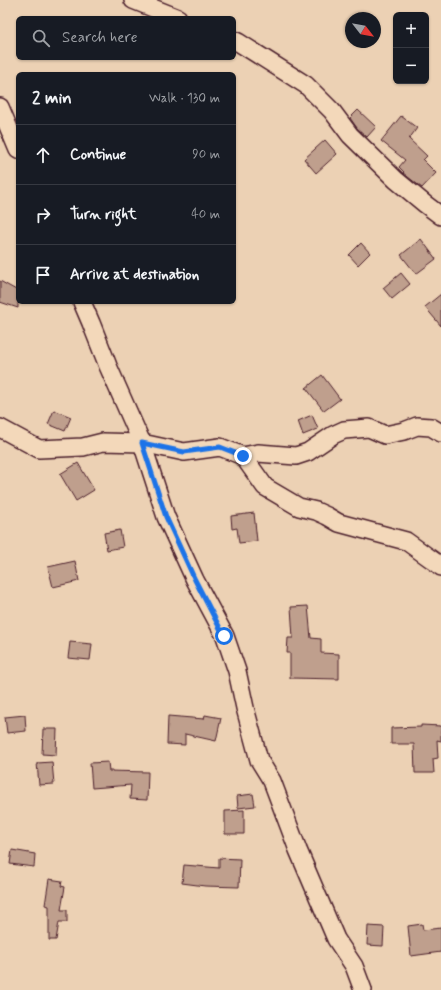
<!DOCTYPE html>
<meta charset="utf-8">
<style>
:root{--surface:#171b24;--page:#20242c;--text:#f1f3f6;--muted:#9ea1a6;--line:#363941}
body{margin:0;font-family:Mynerve,sans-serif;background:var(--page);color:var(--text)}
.controls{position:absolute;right:12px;top:12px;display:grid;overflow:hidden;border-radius:6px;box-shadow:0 1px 3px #0004}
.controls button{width:36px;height:36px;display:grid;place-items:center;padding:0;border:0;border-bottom:1px solid var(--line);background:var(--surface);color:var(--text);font:20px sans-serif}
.compass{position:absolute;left:345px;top:12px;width:36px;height:36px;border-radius:50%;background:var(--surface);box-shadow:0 1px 3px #0004;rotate:121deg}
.stop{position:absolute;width:12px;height:12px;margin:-9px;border:3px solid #1a73e8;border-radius:50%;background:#fff}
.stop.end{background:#1a73e8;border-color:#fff;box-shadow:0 1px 4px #0008}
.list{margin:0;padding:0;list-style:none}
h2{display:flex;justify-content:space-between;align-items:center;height:52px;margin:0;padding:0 16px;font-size:17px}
h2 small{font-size:13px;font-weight:400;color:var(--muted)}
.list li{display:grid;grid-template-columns:26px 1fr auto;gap:12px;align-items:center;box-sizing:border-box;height:60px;padding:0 16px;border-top:1px solid var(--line)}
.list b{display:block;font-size:15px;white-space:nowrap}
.list em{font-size:13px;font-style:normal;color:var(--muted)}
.icon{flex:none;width:22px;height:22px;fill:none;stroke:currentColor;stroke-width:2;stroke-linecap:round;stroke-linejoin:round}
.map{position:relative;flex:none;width:441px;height:990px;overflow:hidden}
.search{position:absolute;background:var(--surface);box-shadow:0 1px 3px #0004;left:16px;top:16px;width:220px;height:44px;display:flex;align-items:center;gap:10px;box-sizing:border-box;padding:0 14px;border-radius:6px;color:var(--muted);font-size:15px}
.panel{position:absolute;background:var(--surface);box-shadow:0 1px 3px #0004;left:16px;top:72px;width:220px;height:232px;border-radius:6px}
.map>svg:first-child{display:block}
.building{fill:#bf9f8d;stroke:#4a1f2b}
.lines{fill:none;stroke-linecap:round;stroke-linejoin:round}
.minor-casing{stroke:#4a1f2b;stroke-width:20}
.minor{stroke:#f3d8ba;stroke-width:17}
.route{stroke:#1a73e8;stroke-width:5}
</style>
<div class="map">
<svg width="441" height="990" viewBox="0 0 441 990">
<rect width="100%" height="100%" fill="#ecd1b4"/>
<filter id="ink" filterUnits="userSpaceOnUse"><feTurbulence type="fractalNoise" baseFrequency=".025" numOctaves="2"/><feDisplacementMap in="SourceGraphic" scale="8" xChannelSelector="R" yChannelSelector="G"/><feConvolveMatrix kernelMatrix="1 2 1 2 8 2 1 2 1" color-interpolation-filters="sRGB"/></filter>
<g filter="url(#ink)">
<g class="building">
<polygon points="358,110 376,127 367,137 357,128 350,118"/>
<polygon points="401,116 417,128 409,139 427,156 423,160 436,173 422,188 403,173 404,172 399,167 405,160 381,141"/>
<polygon points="325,140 337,154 316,173 304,159"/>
<polygon points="421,239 436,259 416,274 401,255"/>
<polygon points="361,243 370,253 358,265 349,255"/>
<polygon points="401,273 410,284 392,299 383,288"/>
<polygon points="0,281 18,291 18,308 0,302"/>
<polygon points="441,294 441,326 425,307"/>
<polygon points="322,375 340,399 324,411 306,388"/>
<polygon points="54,410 71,417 65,431 48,424"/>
<polygon points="312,415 318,429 303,435 298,421"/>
<polygon points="78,463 94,490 76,501 60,474"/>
<polygon points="254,513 257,541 239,543 237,528 232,529 231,516"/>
<polygon points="120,530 123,547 107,550 104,533"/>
<polygon points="75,561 79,581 53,587 48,567"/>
<polygon points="308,606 311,638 321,639 321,653 339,654 339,679 290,678 290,653 287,653 288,638 293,638 291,607"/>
<polygon points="70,642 92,644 90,660 68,658"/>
<polygon points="25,715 26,731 7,733 5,717"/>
<polygon points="205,715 221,718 216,741 185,734 185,745 167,744 168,716 204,719"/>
<polygon points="421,725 441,726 441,741 437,740 438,758 433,759 434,773 415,773 414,744 391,744 391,728 421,727"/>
<polygon points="43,729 57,729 56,755 42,754"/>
<polygon points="52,762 54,784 39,785 37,763"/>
<polygon points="108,762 109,771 148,772 147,800 130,799 131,785 92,788 90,763"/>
<polygon points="253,794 255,806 238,808 237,796"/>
<polygon points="244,810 244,834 225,834 225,811"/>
<polygon points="12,850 35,854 34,867 10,864"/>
<polygon points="219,858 240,859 239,887 205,886 182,883 184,865 219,868"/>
<polygon points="49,879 62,881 61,886 65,887 61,910 67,910 67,922 59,922 56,940 49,940 49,906 45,905"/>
<polygon points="422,924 423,930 441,928 441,952 411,956 408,926"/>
<polygon points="368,926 384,927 383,946 367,945"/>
</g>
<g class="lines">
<g class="minor-casing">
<g id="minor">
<polyline points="133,0 178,18"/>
<polyline points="234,40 238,42 306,85 332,111 350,135 396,180 425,204 441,216"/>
<polyline points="0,107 18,150"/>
<polyline points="82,302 91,323 108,366 142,443 166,517 195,580 225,636 237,671 245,708 259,760 272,781 298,850 336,939 354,966 363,990"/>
<polyline points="0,428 39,449 83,447 103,442 142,443 184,452 220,447 243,456 265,487 299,507 316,511 327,516 339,523 406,541 438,564 441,567"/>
<polyline points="243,456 258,453 296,456 308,452 333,435 344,430 369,428 385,435 404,431 417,426 431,427 441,433"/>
</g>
</g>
<use href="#minor" class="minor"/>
</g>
</g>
<g class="lines" filter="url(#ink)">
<polyline class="route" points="224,636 195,580 166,517 142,443 184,452 220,447 243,456"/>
</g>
</svg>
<div class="controls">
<button>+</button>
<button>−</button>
</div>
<svg class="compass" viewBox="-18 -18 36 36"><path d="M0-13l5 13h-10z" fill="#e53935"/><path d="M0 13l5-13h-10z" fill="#9ea1a6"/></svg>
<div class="stop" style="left:224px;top:636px"></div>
<div class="stop end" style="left:243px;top:456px"></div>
<div class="search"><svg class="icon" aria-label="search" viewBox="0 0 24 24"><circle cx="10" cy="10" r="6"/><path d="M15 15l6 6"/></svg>Search here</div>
<section class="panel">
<h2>2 min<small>Walk · 130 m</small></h2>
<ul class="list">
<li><svg class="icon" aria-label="ahead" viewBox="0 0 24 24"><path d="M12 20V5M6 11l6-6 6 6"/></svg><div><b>Continue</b></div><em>90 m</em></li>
<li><svg class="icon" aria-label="right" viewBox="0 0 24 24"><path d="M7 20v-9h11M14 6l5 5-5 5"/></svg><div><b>Turn right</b></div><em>40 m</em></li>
<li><svg class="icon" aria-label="arrive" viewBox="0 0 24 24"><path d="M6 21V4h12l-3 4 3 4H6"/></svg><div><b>Arrive at destination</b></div></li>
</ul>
</section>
</div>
